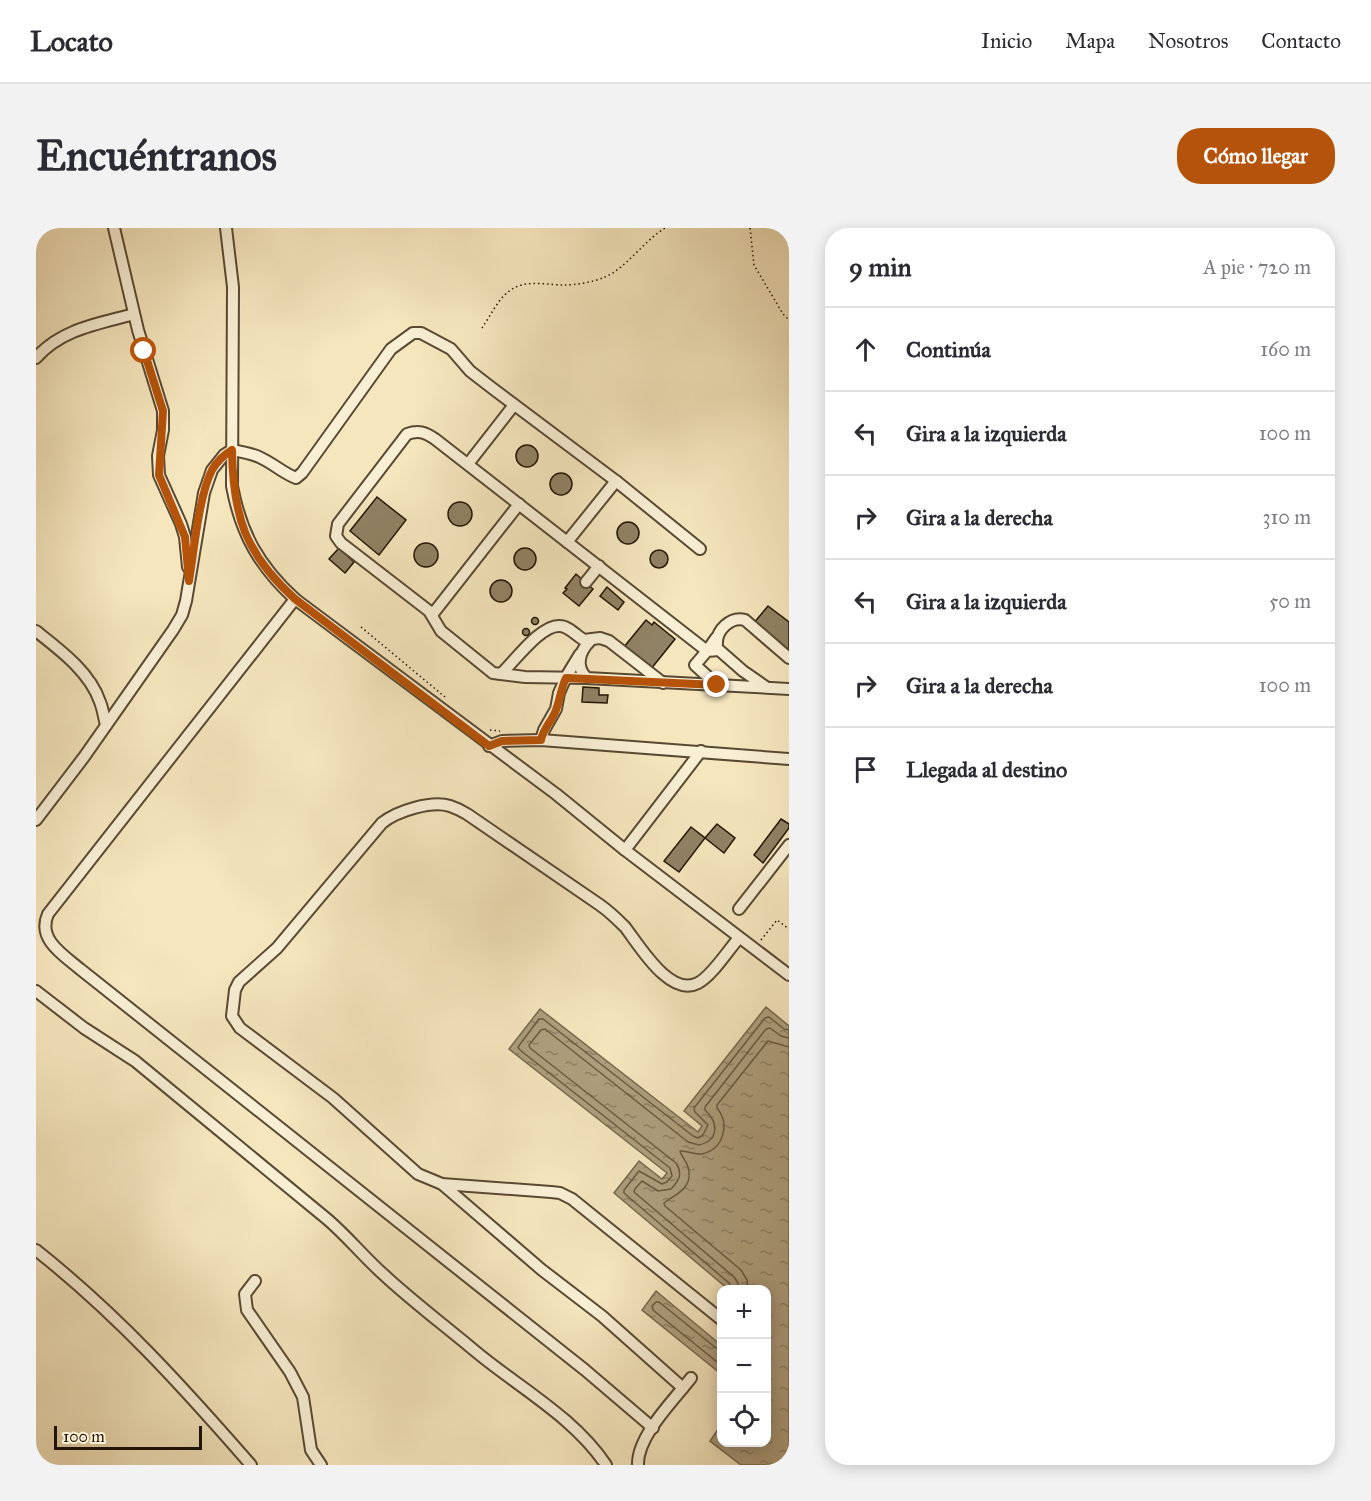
<!DOCTYPE html>
<html lang="es">
<meta charset="utf-8">
<style>
:root{--surface:#fff;--page:#f2f2f3;--text:#2b2b33;--muted:#7c7c81;--line:#e1e1e2;--accent:#b45309}
body{margin:0;font-family:"IM FELL Great Primer",serif;background:var(--page);color:var(--text)}
.controls{position:absolute;right:18px;bottom:18px;display:grid;overflow:hidden;border-radius:12px;box-shadow:0 3px 15px #0003}
.controls button{width:54px;height:54px;display:grid;place-items:center;padding:0;border:0;border-bottom:2px solid var(--line);background:var(--surface);color:var(--text);font:30px sans-serif}
.scale{position:absolute;left:18px;bottom:15px;width:148px;box-sizing:border-box;padding-left:6px;border:3px solid #231503;border-top:0;font-size:16px;line-height:21px;white-space:nowrap;color:#231503;-webkit-text-stroke:4px #f8efd5;paint-order:stroke}
.stop{position:absolute;width:18px;height:18px;margin:-14px;border:4px solid #b45309;border-radius:50%;background:#fff}
.stop.end{background:#b45309;border-color:#fff;box-shadow:0 2px 6px #0008}
.list{margin:0;padding:0;list-style:none}
h2{display:flex;justify-content:space-between;align-items:center;height:78px;margin:0;padding:0 24px;font-size:26px}
h2 small{font-size:20px;font-weight:400;color:var(--muted)}
.list li{display:grid;grid-template-columns:39px 1fr auto;gap:18px;align-items:center;box-sizing:border-box;height:84px;padding:0 24px;border-top:2px solid var(--line)}
.list b{display:block;font-size:22px;white-space:nowrap}
.list em{font-size:20px;font-style:normal;color:var(--muted)}
.icon{flex:none;width:33px;height:33px;fill:none;stroke:currentColor;stroke-width:2;stroke-linecap:round;stroke-linejoin:round}
.map{position:relative;flex:none;width:753px;height:1237px;overflow:hidden;border-radius:24px}
header{display:flex;align-items:center;gap:36px;box-sizing:border-box;height:84px;padding:0 30px;background:var(--surface);border-bottom:2px solid var(--line)}
header strong{font-size:28px}
nav{display:flex;gap:33px;margin-inline-start:auto;font-size:21px}
.intro{display:flex;align-items:center;justify-content:space-between;box-sizing:border-box;height:144px;padding:0 36px}
h1{margin:0;font-size:42px}
.button{padding:15px 27px;border-radius:24px;background:var(--accent);color:#fff;font-size:21px;font-weight:700}
main{display:flex;gap:36px;padding:0 36px}
aside{flex:1;background:var(--surface);border-radius:24px;box-shadow:0 3px 15px #0003}
.map>svg:first-child{display:block}
.water{fill:url(#water-ripples);stroke:#76684d;stroke-width:1.5}
.lines{fill:none;stroke-linecap:round;stroke-linejoin:round}
.shore{stroke:#685a40;stroke-width:1.5}
.building{fill:#908264;stroke:#231503;stroke-width:1.5}
.minor-casing{stroke:#584932;stroke-width:14}
.path{stroke:#231503;stroke-width:1.5;stroke-dasharray:1.5 3;stroke-linecap:butt}
.minor{stroke:#f8efd5;stroke-width:10}
.route{stroke:#b45309;stroke-width:8}
</style>
<header>
<strong>Locato</strong>
<nav><a>Inicio</a><a>Mapa</a><a>Nosotros</a><a>Contacto</a></nav>
</header>
<div class="intro"><h1>Encuéntranos</h1><a class="button">Cómo llegar</a></div>
<main>
<div class="map">
<svg width="753" height="1237" viewBox="0 0 753 1237">
<defs>
<pattern id="water-ripples" width="26" height="14" patternUnits="userSpaceOnUse" patternTransform="scale(1.5)"><rect width="26" height="14" fill="#ae9f7e"/><path d="M2 4q2-2 4 0t4 0M15 11q2-2 4 0t4 0" fill="none" stroke="#8d8065"/></pattern>
</defs>
<rect width="100%" height="100%" fill="#f5e6be"/>
<filter id="stains"><feTurbulence type="fractalNoise" baseFrequency=".00333" numOctaves="4"/><feColorMatrix values="0 0 0 0 .2 0 0 0 0 .09 0 0 0 0 .02 0 0 0 .5 -.17"/></filter>
<radialGradient id="worn" r=".72"><stop offset=".6" stop-color="#630" stop-opacity="0"/><stop offset="1" stop-color="#630" stop-opacity=".3"/></radialGradient>
<g class="water">
<polygon points="730,779 753,798 753,1237 705,1237 674,1213 685,1197 686,1214 730,1214 730,1062 692,1061 578,965 603,933 626,951 631,945 473,821 504,781 662,904 666,898 648,883"/>
<polygon points="620,1063 685,1117 685,1146 606,1082"/>
</g>
<g class="lines">
<g class="shore">
<polyline points="696,1062 693,1055 588,965 588,962 603,943 626,956 631,954 636,948 634,940 484,822 482,819 503,791 507,791 657,908 662,910 667,907 672,897 659,884 658,880 729,790 733,789 748,801 753,802"/>
<path d="M 703,1062 L 702,1055 L 698,1049 L 598,964 L 599,961 L 606,953 L 622,963 L 635,961 C 643,953 647,945 640,935 L 494,820 L 493,817 L 505,802 L 509,801 L 652,914 L 663,917 C 683,912 683,895 669,882 L 669,879 L 730,801 L 734,800 L 745,808 L 753,810"/>
<path d="M 712,1062 L 711,1052 L 705,1042 L 629,978 L 628,975 C 640,966 658,960 652,939 C 650,932 645,928 644,923 C 651,922 658,927 666,926 C 688,921 694,896 681,880 L 681,877 L 732,813 L 753,819"/>
<polyline points="686,1121 680,1120 623,1074 620,1074 616,1078 617,1082 686,1138"/>
</g>
</g>
<g class="building">
<circle cx="491" cy="228" r="11"/>
<circle cx="525" cy="256" r="11"/>
<polygon points="341,269 370,292 343,327 314,303"/>
<circle cx="424" cy="286" r="12"/>
<circle cx="592" cy="305" r="11"/>
<circle cx="390" cy="327" r="12"/>
<polygon points="303,320 318,334 309,345 293,331"/>
<circle cx="489" cy="331" r="11"/>
<circle cx="623" cy="331" r="9"/>
<polygon points="540,346 557,361 543,378 527,365 531,361 529,360"/>
<circle cx="465" cy="363" r="11"/>
<polygon points="571,359 588,374 582,382 564,368"/>
<polygon points="732,378 753,394 753,426 717,396"/>
<circle cx="499" cy="393" r="3.5"/>
<polygon points="610,392 616,397 618,394 639,411 615,441 588,419"/>
<circle cx="490" cy="404" r="3.5"/>
<polygon points="547,459 563,460 563,467 572,467 571,475 546,474"/>
<polygon points="745,591 753,596 753,600 727,635 718,627"/>
<polygon points="681,596 699,610 688,625 669,610"/>
<polygon points="655,599 669,610 643,644 628,633"/>
</g>
<g class="lines">
<g class="minor-casing">
<g id="minor">
<polyline points="78,0 102,102 127,183 127,202 122,228 123,247 145,296 149,309 152,339"/>
<path d="M 190,0 L 197,59 L 196,258 C 205,306 223,338 259,371 L 520,566 L 589,622 L 753,747"/>
<path d="M 0,130 C 25,101 62,96 98,86"/>
<polyline points="432,236 478,177"/>
<polyline points="531,314 580,253"/>
<polyline points="550,354 563,338"/>
<path d="M 259,371 L 12,686 C 1,711 26,726 44,741 L 549,1142 L 617,1200"/>
<polyline points="396,387 483,276"/>
<path d="M 0,403 C 24,422 54,444 64,474 C 67,481 68,490 70,497"/>
<path d="M 554,413 C 543,424 539,439 551,450 L 681,457"/>
<path d="M 681,416 C 680,402 695,388 709,392 L 753,430"/>
<path d="M 465,446 C 478,434 505,396 524,398 C 532,398 541,408 548,412 L 564,410 L 573,413 L 627,455"/>
<path d="M 551,450 L 489,449 L 457,445 L 405,403 L 393,383 L 305,315 L 300,308 L 302,296 L 371,206 C 382,202 389,204 399,211 L 671,423 L 680,410"/>
<polyline points="730,459 707,443 683,422 671,423 659,437 681,457 753,461"/>
<polyline points="505,512 508,502 520,481 523,465 530,449 544,426"/>
<polyline points="453,518 466,513 505,512 753,531"/>
<path d="M 0,592 L 48,529 L 137,402 L 146,387 L 150,373 L 168,265 L 176,242 L 188,227 L 196,222 C 206,224 216,225 225,230 C 238,236 247,245 260,250 L 266,245 L 355,121 L 377,105 L 385,105 L 415,121 L 434,143 L 456,160 L 580,253 L 664,321"/>
<polyline points="589,622 665,523"/>
<polyline points="703,681 753,617"/>
<path d="M 0,763 L 48,800 L 99,833 L 291,991 C 311,1008 327,1028 347,1046 C 376,1073 408,1097 439,1123 C 482,1159 538,1189 570,1237"/>
<polyline points="406,956 506,1042 566,1088 647,1160"/>
<path d="M 0,1022 C 82,1087 147,1159 215,1237"/>
<polyline points="219,1053 209,1066 211,1082 254,1144 267,1169 275,1222 285,1237"/>
<path d="M 686,1092 L 536,971 L 524,965 L 515,964 L 406,956 L 382,946 L 297,870 L 204,800 L 196,788 L 199,762 L 203,754 L 241,720 L 346,595 C 361,583 396,572 414,578 C 420,580 426,583 431,586 L 564,677 C 574,684 581,691 589,699 C 603,717 634,770 662,755 C 676,748 692,722 703,710"/>
<path d="M 602,1237 C 601,1208 638,1172 655,1150"/>
</g>
</g>
<g class="path">
<polyline points="714,0 718,37 747,86 753,92"/>
<path d="M 446,100 C 455,87 464,67 478,60 C 492,52 513,57 528,57 C 540,57 558,54 569,49 C 589,41 608,13 629,0"/>
<polyline points="325,399 409,469"/>
<polyline points="454,502 464,503"/>
<polyline points="725,712 741,692 753,701"/>
</g>
<use href="#minor" class="minor"/>
</g>
<g class="lines">
<path class="route" d="M 108,123 L 127,183 L 123,247 L 149,309 L 153,353 C 158,323 163,267 176,242 C 181,233 188,227 196,222 C 197,288 209,326 259,371 L 453,518 L 466,513 L 505,512 C 507,501 516,493 520,482 C 524,472 525,460 530,450 L 681,457"/>
</g>
<rect width="100%" height="100%" filter="url(#stains)"/>
<rect width="100%" height="100%" fill="url(#worn)"/>
</svg>
<div class="controls">
<button>+</button>
<button>−</button>
<button><svg class="icon" aria-label="locate" viewBox="0 0 24 24"><circle cx="12" cy="12" r="6"/><path d="M12 2v4M12 18v4M2 12h4M18 12h4"/></svg></button>
</div>
<div class="scale">100 m</div>
<div class="stop" style="left:108px;top:123px"></div>
<div class="stop end" style="left:681px;top:457px"></div>
</div>
<aside>
<h2>9 min<small>A pie · 720 m</small></h2>
<ul class="list">
<li><svg class="icon" aria-label="ahead" viewBox="0 0 24 24"><path d="M12 20V5M6 11l6-6 6 6"/></svg><div><b>Continúa</b></div><em>160 m</em></li>
<li><svg class="icon" aria-label="left" viewBox="0 0 24 24"><path d="M17 20v-9H6M10 6l-5 5 5 5"/></svg><div><b>Gira a la izquierda</b></div><em>100 m</em></li>
<li><svg class="icon" aria-label="right" viewBox="0 0 24 24"><path d="M7 20v-9h11M14 6l5 5-5 5"/></svg><div><b>Gira a la derecha</b></div><em>310 m</em></li>
<li><svg class="icon" aria-label="left" viewBox="0 0 24 24"><path d="M17 20v-9H6M10 6l-5 5 5 5"/></svg><div><b>Gira a la izquierda</b></div><em>50 m</em></li>
<li><svg class="icon" aria-label="right" viewBox="0 0 24 24"><path d="M7 20v-9h11M14 6l5 5-5 5"/></svg><div><b>Gira a la derecha</b></div><em>100 m</em></li>
<li><svg class="icon" aria-label="arrive" viewBox="0 0 24 24"><path d="M6 21V4h12l-3 4 3 4H6"/></svg><div><b>Llegada al destino</b></div></li>
</ul>
</aside>
</main>
